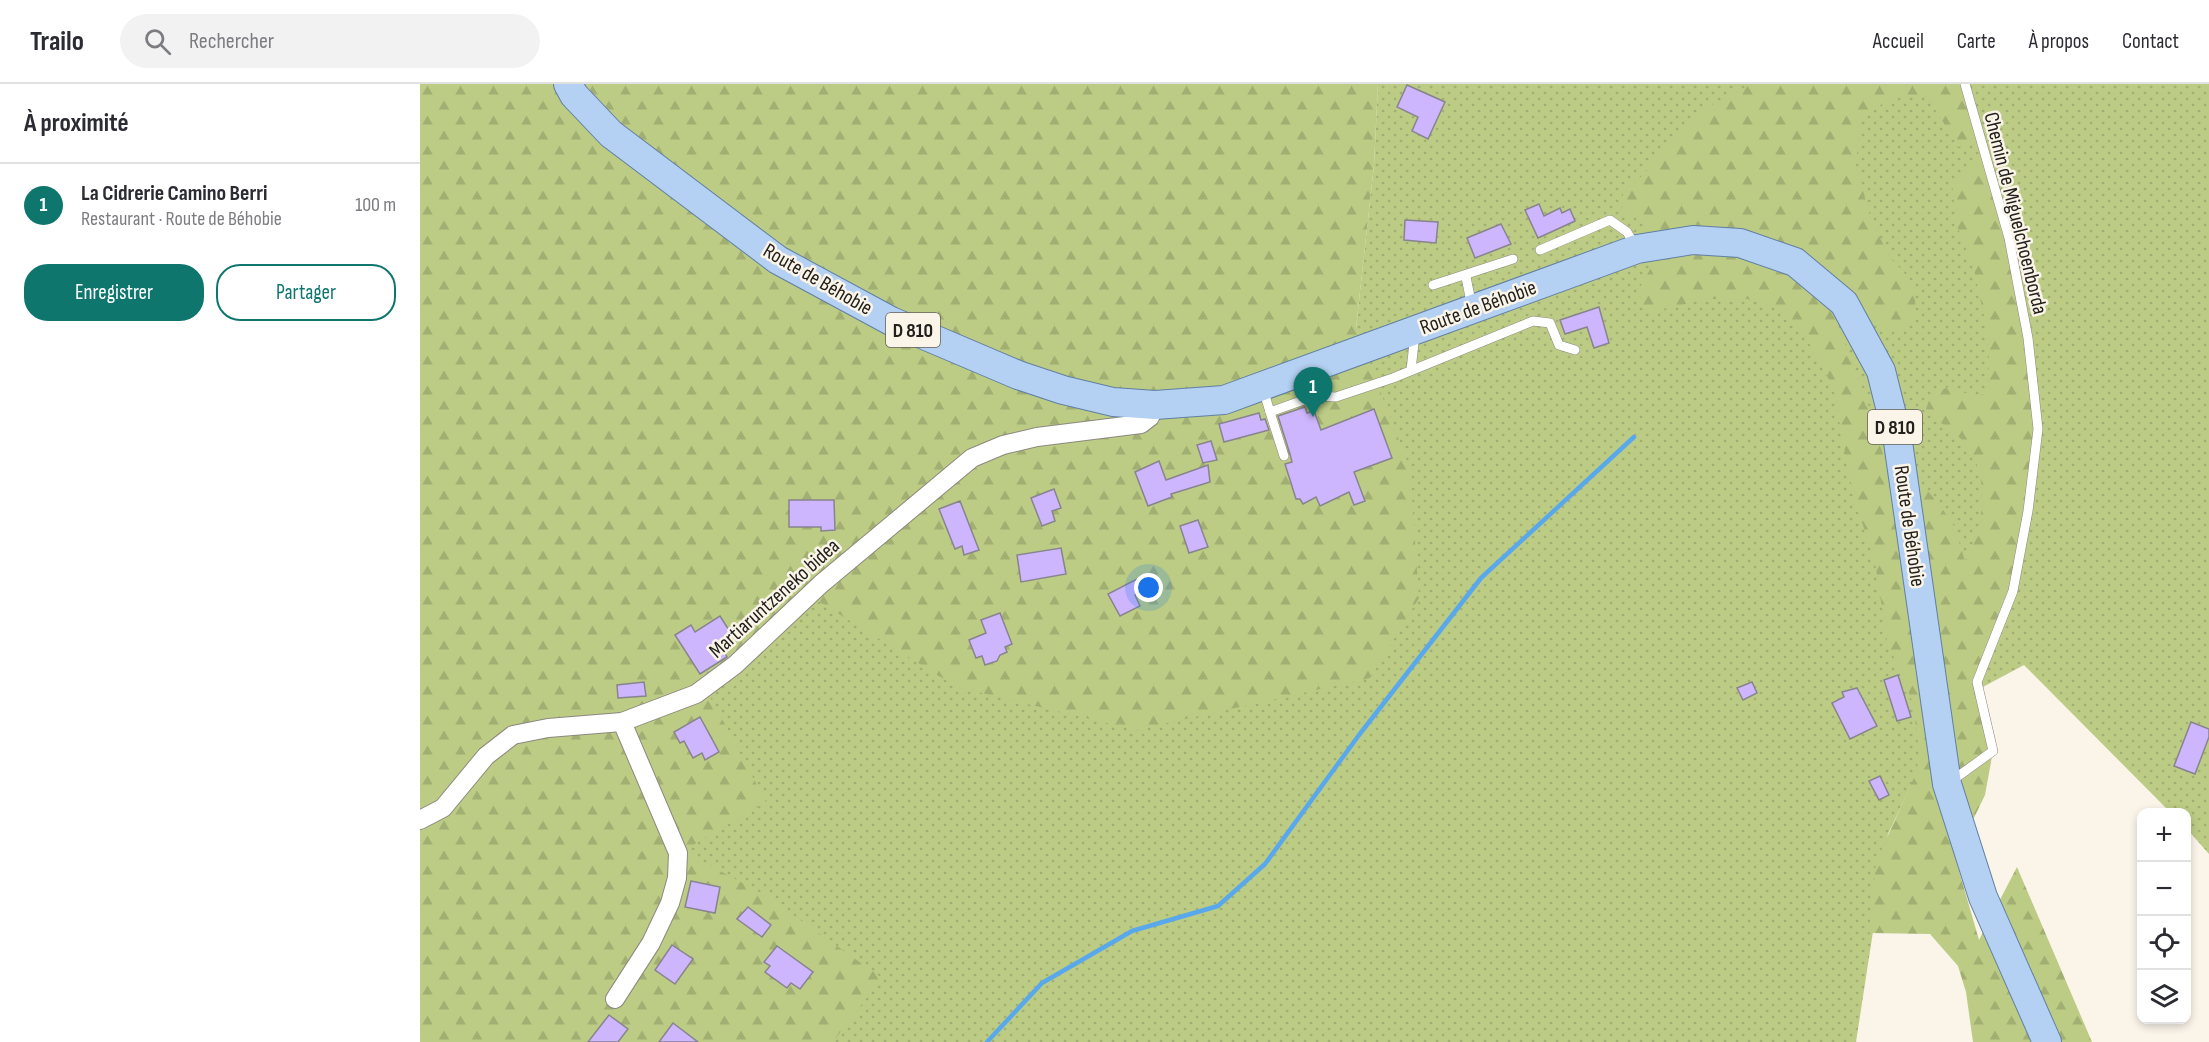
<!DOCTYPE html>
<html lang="fr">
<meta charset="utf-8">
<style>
:root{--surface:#fff;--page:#f2f2f3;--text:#2b2b33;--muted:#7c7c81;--line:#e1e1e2;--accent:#0f766e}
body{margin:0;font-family:"Sofia Sans Condensed",sans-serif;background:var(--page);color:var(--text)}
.controls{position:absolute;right:18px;bottom:18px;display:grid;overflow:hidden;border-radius:12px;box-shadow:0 3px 9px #0003}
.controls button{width:54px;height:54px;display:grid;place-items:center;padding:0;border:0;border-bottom:2px solid var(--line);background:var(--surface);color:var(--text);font:30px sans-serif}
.you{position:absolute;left:729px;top:504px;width:21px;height:21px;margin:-15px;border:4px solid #fff;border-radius:50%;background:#1a73e8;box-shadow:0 0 0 9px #1a73e833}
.badge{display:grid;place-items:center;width:39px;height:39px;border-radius:50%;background:var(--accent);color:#fff;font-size:20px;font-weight:700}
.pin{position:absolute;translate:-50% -50px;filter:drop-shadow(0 2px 3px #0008)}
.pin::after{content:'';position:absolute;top:32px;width:21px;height:18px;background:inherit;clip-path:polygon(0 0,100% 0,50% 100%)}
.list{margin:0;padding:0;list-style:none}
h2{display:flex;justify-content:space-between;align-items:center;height:78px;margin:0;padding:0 24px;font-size:26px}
h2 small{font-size:20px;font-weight:400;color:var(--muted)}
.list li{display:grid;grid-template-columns:39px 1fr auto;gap:18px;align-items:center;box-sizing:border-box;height:84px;padding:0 24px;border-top:2px solid var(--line)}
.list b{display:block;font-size:22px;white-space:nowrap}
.list p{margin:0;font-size:20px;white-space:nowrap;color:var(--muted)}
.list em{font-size:20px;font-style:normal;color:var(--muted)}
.actions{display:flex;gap:12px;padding:18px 24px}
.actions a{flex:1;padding:14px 0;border:2px solid var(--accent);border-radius:24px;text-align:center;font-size:21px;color:var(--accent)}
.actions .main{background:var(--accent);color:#fff}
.icon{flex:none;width:33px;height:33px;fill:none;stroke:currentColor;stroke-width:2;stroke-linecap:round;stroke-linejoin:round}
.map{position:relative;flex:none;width:1789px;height:958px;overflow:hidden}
header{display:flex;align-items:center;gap:36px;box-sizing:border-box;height:84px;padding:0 30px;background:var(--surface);border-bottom:2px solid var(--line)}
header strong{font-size:28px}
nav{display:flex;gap:33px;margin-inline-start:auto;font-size:21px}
.search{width:420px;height:54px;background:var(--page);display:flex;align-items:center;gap:15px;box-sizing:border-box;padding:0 21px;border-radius:33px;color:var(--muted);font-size:22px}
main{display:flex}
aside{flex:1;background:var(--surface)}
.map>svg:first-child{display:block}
.grass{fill:url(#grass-dots)}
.forest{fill:url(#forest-firs)}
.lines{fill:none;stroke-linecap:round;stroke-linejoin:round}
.stream{stroke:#5aa8ec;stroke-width:4.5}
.building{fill:#cdb6fd;stroke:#87848e;stroke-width:1.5}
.lane-casing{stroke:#8d887e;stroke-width:10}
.street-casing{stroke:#8d887e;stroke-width:20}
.primary-casing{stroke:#617fa2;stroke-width:30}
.lane{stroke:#fff;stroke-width:9}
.street{stroke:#fff;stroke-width:18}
.primary{stroke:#b4d0f2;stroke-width:28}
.labels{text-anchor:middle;stroke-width:5;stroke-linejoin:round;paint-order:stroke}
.shield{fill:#faf4e9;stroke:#64605a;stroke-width:1.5}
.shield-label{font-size:20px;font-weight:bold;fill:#23211d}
.street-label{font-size:21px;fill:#23211d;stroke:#faf4e9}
</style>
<header>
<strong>Trailo</strong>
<div class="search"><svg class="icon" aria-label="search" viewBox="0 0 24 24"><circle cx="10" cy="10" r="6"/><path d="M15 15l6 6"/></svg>Rechercher</div>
<nav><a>Accueil</a><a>Carte</a><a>À propos</a><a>Contact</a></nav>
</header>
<main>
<aside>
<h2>À proximité<small></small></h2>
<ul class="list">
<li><span class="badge">1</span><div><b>La Cidrerie Camino Berri</b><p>Restaurant · Route de Béhobie</p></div><em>100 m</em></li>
</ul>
<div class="actions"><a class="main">Enregistrer</a><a>Partager</a></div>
</aside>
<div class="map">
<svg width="1789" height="958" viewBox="0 0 1789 958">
<defs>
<pattern id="grass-dots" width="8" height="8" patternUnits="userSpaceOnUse" patternTransform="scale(1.5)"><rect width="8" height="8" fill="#bccc85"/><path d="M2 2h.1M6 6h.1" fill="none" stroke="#a1af72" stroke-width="1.8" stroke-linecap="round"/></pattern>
<pattern id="forest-firs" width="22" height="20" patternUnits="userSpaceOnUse" patternTransform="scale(1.5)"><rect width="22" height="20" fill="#bccc85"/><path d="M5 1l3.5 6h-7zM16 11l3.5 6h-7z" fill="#a1af72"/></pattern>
</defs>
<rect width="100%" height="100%" fill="#faf4e9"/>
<polygon class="grass" points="958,0 1789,0 1789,770 1767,745 1766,728 1750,728 1604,581 1529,621 1468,750 1436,958 162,958 112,162 936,244 954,81"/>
<g class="forest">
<polygon points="0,0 958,0 954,81 936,244 990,385 999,514 950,594 716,646 537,603 398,517 372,534 289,611 346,718 263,767 345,811 462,894 415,955 411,958 0,958"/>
<path d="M 1332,0 L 1545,0 L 1559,52 L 1539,63 L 1505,10 L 1467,16 L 1440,38 L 1436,83 L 1452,138 L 1469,172 L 1494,200 L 1496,229 L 1477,250 L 1424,219 L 1414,230 L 1449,323 L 1466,381 L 1491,390 L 1517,417 L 1534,442 L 1545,477 C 1565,443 1572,386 1541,355 C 1530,344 1516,337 1506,325 L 1511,311 L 1528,303 L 1554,312 L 1568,309 L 1569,268 L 1564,232 L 1554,186 L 1536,139 L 1532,99 L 1557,77 L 1571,93 L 1589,154 L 1618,345 L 1593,507 L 1557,598 L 1573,667 L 1565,711 L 1535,773 L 1559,856 L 1597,783 L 1672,958 L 1553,958 L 1546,908 L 1538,882 L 1510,850 L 1449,849 L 1456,778 L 1497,687 L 1499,667 L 1493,619 L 1467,557 L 1454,471 L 1434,417 L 1413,303 L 1387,255 L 1351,221 L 1327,215 L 1286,215 L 1226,229 L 1218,207 L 1233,180 L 1223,136 L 1202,129 L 1203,108 L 1224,90 L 1249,57 L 1284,25 Z"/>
</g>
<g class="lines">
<polyline class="stream" points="567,958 622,899 712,847 798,822 845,780 939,651 1061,494 1214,353"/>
</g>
<g class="building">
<polygon points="987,1 1025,18 1008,55 992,47 998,33 977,23"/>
<polygon points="1119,120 1124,132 1140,124 1142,129 1150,125 1155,137 1118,154 1105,126"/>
<polygon points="985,136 1018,138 1016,159 984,156"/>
<polygon points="1081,140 1091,160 1055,174 1047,154"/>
<polygon points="1179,223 1189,259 1174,264 1167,243 1145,250 1140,236"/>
<polygon points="885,323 887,329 894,327 901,346 954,325 972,374 934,388 945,417 934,421 929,408 900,422 896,413 883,420 880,415 876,415 865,380 872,378 870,370 858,332"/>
<polygon points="839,329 841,336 845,335 849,346 804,358 799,340"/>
<polygon points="791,357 797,376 783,379 777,361"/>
<polygon points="739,377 746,396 788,381 790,398 751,410 752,413 728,422 715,388"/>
<polygon points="634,405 641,424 632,427 635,437 622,442 611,414"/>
<polygon points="369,416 414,416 415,446 401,447 401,443 369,443"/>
<polygon points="540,417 559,466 544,471 542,462 535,465 519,425"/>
<polygon points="778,436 788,463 769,469 760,442"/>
<polygon points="641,464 646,490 601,498 597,471"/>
<polygon points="717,495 723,507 715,511 720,522 700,532 688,510"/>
<polygon points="580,529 592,560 585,563 587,568 580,571 577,577 565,581 562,572 556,574 549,556 566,549 561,536"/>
<polygon points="300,532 312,551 299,559 307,573 280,590 255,551 271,541 275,548"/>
<polygon points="1478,591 1491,633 1477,637 1464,596"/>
<polygon points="224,598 226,612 198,614 197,601"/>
<polygon points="1332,598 1337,609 1323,616 1317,604"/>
<polygon points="1437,604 1457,642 1430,655 1412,619 1424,613 1422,608"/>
<polygon points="280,633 299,668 285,676 282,669 273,674 264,657 260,659 254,648"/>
<polygon points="1771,638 1789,645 1789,653 1775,690 1754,682"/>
<polygon points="1460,692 1469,711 1459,716 1449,697"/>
<polygon points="271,797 300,803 295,829 265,823"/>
<polygon points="328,823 351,841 342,853 317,835"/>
<polygon points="252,861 273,875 255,900 235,886"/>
<polygon points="357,862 393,888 380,905 371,899 367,904 345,888 350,882 344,878"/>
<polygon points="189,931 208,945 198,958 168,958"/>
<polygon points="253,939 278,958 239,958"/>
</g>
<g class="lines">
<g class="lane-casing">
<g id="lane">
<polyline points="1120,166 1190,136 1207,148 1216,163"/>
<polyline points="1046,193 1052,223"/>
<polyline points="1013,201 1093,175"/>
<polyline points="991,286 995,250"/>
<polyline points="843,305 850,328 895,312 916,313 973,294 1113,237 1130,239 1139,261 1155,266"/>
<polyline points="850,328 864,372"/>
<polyline points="1530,698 1573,667 1557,598 1593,507 1608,427 1618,345 1608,254 1589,154 1545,0"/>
</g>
</g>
<g class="street-casing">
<g id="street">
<polyline points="0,736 23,724 66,672 93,651 128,644 202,638 276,610 315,581 401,500 552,374 583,361 617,353 721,340 730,333 735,321"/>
<polyline points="195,915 231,859 250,819 257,794 258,769 202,638"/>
</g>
</g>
<g class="primary-casing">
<polyline id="primary" points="148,0 154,11 191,50 358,176 471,237 598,291 643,306 693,318 735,321 804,316 1217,165 1273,156 1320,159 1375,178 1424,219 1461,287 1477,351 1527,700 1563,813 1627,958"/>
</g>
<use href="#lane" class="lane"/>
<use href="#street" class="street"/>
<use href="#primary" class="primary"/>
</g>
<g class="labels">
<g class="shield">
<rect x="466" y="229" width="54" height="34" rx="4.5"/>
<rect x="1448" y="326" width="54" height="34" rx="4.5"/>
</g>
<g class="shield-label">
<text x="493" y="253">D 810</text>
<text x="1475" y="350">D 810</text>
</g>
<g class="street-label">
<text transform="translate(1596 129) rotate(76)" y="7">Chemin de Miguelchoenborda</text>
<text transform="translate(398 195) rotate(30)" y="7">Route de Béhobie</text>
<text transform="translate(1058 223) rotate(-20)" y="7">Route de Béhobie</text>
<text transform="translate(1490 442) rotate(82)" y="7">Route de Béhobie</text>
<text transform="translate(354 514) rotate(-42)" y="7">Martiaruntzeneko bidea</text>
</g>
</g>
</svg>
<div class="controls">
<button>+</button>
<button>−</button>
<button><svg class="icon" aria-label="locate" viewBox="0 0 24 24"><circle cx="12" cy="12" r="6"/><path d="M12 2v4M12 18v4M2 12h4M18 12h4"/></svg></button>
<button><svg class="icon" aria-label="layers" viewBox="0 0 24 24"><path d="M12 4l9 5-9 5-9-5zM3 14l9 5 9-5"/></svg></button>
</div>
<div class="you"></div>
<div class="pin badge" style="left:893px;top:333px">1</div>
</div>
</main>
